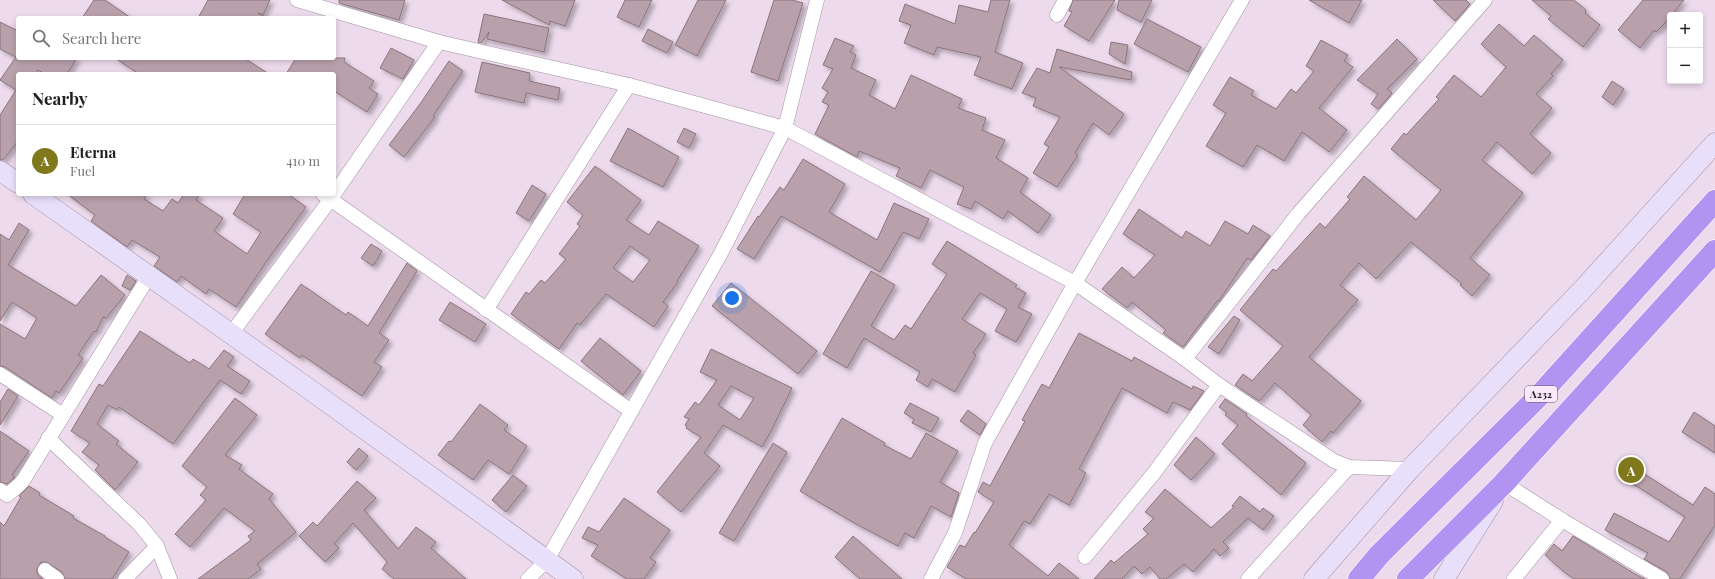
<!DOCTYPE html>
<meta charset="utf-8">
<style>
:root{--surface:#fff;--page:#f6f6f6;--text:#202124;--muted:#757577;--line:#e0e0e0;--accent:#80781d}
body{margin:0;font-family:"Playfair Display",serif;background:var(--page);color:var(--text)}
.controls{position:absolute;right:12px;top:12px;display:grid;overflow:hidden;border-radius:4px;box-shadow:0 2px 6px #0003}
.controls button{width:36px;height:36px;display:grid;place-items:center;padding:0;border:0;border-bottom:1px solid var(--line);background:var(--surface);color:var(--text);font:20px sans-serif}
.you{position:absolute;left:732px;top:298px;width:14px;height:14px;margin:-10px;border:3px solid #fff;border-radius:50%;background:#1a73e8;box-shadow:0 0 0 6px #1a73e833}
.badge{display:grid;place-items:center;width:26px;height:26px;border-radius:50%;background:var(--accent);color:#fff;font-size:13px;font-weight:700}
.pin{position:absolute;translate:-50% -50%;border:2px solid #fff;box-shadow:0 1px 4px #0006}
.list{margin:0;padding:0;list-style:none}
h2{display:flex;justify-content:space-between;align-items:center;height:52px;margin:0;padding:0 16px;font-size:17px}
h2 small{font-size:13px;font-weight:400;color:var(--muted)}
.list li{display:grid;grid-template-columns:26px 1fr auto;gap:12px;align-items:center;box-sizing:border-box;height:72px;padding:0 16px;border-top:1px solid var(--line)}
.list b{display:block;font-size:15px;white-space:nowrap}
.list p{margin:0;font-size:13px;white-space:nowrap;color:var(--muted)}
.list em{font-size:13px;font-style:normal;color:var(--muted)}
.icon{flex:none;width:22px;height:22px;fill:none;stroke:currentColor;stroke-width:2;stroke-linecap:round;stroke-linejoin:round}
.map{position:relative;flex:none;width:1715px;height:579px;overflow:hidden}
.search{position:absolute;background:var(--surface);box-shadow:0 2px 6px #0003;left:16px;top:16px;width:320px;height:44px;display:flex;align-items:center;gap:10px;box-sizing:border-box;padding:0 14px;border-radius:4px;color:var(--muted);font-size:15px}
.panel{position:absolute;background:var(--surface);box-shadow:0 2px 6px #0003;left:16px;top:72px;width:320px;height:124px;border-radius:4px}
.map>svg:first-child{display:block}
.building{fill:#b9a1ab;stroke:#8b747d;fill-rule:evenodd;filter:url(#shadow)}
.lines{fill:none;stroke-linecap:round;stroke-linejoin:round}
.street-casing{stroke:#a191a1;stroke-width:15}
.secondary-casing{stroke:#a191a1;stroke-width:21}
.highway-casing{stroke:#fff;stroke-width:23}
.street{stroke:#fff;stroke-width:14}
.secondary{stroke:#e8dffb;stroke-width:20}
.highway{stroke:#b194f1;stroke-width:22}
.labels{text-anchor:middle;stroke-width:3;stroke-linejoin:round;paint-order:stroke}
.shield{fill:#fae8fb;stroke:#5f5660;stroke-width:1}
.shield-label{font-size:10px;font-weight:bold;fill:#1d171d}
</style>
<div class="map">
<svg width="1715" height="579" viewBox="0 0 1715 579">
<defs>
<filter id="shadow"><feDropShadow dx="3.5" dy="3.5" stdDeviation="2" flood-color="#0004"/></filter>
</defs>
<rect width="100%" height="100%" fill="#eddbed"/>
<g class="building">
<polygon points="94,0 105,0 131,18 82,18"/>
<polygon points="208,0 270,0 263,15 258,13 267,18 198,18"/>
<polygon points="339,0 405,0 399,20 339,3"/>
<polygon points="502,0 575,0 565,26 550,21 549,25"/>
<polygon points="625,0 652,0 639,27 617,17"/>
<polygon points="698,0 726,0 697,56 675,45"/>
<polygon points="774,0 792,0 803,3 778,81 751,72"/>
<polygon points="991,0 1010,0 995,52 1023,63 1012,89 974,75 981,57 937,47 934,55 904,43 911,25 899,21 905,4 955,24 959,5 988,12"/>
<polygon points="1073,0 1115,0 1089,41 1064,26 1072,12 1069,11"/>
<polygon points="1119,0 1152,0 1141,22 1117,10"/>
<polygon points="1309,0 1362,0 1349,23"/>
<polygon points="1433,0 1466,0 1470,4 1455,21"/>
<polygon points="1532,0 1574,0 1586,10 1585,13 1600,25 1583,47 1548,19 1551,16"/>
<polygon points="1643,0 1684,0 1664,24 1656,32 1654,30 1640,48 1618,30"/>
<polygon points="484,14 549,28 544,52 487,39 489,32 481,43 478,42"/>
<polygon points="1147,19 1201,47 1188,72 1134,44"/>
<polygon points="0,22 18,31 18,58 77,58 67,74 45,74 38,70 35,74 18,74 18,141 3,160 0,160 0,115 16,90 0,80 16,57 0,49"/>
<polygon points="1499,24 1524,46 1534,35 1563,60 1551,74 1553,76 1536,94 1552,108 1530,134 1551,153 1532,174 1497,142 1482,160 1523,193 1470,258 1490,275 1472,296 1460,285 1462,284 1411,242 1376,279 1359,263 1340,285 1358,300 1309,357 1361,401 1333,433 1331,431 1322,442 1303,425 1311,415 1275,383 1259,401 1235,385 1243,374 1252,381 1283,346 1240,310 1273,269 1276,271 1320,223 1325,228 1350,199 1347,197 1364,176 1416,220 1441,190 1391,149 1404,133 1406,135 1439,99 1436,97 1454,75 1481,97 1506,67 1481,44"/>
<polygon points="648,29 673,42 667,53 642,41"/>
<polygon points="835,38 854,46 850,52 856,55 851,68 876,80 869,95 895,109 911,75 962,99 958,108 986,118 982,130 1005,140 996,158 1028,178 1020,192 1051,215 1038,233 1008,211 1003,219 975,201 971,209 957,204 964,187 930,170 921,188 896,176 900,168 859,151 857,157 815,134 829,105 822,102 828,92 822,88 833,69 823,65"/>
<polygon points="1397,39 1417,59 1387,89 1392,93 1378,109 1371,104 1378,94 1357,80"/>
<polygon points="1321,40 1348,55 1344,61 1353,67 1319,108 1347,130 1329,152 1302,132 1284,161 1257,145 1243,167 1206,146 1226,113 1213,105 1230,77 1254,91 1251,95 1276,109 1291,89 1296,93 1314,71 1306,66"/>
<polygon points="1111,42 1128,45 1125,64 1109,54"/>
<polygon points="391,48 414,60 403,79 380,68"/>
<polygon points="1057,49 1132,72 1131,80 1059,67 1124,114 1109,135 1093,123 1075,153 1078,155 1057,187 1033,173 1049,147 1044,144 1060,117 1033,106 1036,98 1022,93 1037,68 1050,73"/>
<polygon points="115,58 244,58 269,74 139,74"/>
<polygon points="296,58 345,58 344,62 374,81 369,88 378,94 367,112 334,91 334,74 286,74"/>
<polygon points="449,61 463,71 433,116 435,117 404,157 389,145 420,104"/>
<polygon points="482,62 530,73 529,81 560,88 558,100 526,93 524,103 475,92"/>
<polygon points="1612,81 1624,89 1613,105 1602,97"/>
<polygon points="628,128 679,157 663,187 610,161"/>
<polygon points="684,128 696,134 689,148 677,142"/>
<polygon points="803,159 845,184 829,212 877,240 894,203 929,219 919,239 903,232 880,272 781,216 754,259 737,249 758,216 759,217 780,187 784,190"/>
<path d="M 595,166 L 641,200 L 626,220 L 649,235 L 658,221 L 699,246 L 677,281 L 678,282 L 663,302 L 668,306 L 654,327 L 606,294 L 580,325 L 577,323 L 559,349 L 511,314 L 526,292 L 529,294 L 541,280 L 545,283 L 566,259 L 559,254 L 580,226 L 577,224 L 583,215 L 567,202 ZM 630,246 L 650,260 L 633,282 L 613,268 Z"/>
<polygon points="532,185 546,194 529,221 516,213"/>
<polygon points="67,194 147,194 144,199 163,211 172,199 178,203 184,194 200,194 196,200 223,218 214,231 247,254 261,232 233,214 245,194 288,194 306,207 266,262 236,307 209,289 206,294 181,276 177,282 154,266 160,257 132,240 127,247 91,221 95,215"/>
<polygon points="1139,209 1182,238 1186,231 1210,246 1225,221 1248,234 1253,225 1270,236 1251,260 1247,258 1219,301 1218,300 1183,347 1163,333 1166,330 1132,302 1127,308 1102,289 1122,267 1134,278 1155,255 1123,234"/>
<polygon points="19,223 29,230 8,265 76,306 101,275 125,295 106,318 103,317 96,332 94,331 78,355 83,358 59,393 56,391 52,398 5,367 0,366 0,324 25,339 37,318 12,302 0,321 0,234 9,240"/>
<polygon points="947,241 1017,285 1015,287 1026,293 1018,307 1032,314 1016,342 995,331 1007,309 980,293 962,319 986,334 973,353 976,355 955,392 932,379 928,387 916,380 920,372 864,338 847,368 823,354 871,271 895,285 871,326 894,340 905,325 911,329 947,274 932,264"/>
<polygon points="371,244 382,251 373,266 361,258"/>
<polygon points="407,263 417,271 379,333 389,340 374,362 382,367 362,396 302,355 300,358 265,334 301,284 346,315 348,312 368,326"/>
<polygon points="127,275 136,281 130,290 122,286"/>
<polygon points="731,283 817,351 798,374 712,306"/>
<polygon points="450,302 486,324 475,342 439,320"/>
<polygon points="1234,316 1240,320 1219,354 1208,347"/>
<polygon points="140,331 190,363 193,359 209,369 224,350 234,357 227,366 250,381 241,394 220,380 173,444 119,407 117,410 108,405 97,424 119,441 116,444 138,462 115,490 95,470 99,465 82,452 90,443 71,431 99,384 103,386"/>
<polygon points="1079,333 1132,361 1134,357 1192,389 1193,386 1204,391 1190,410 1173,402 1167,413 1122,388 1079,469 1086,473 1069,505 1049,494 1030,524 1024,521 1009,545 1048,576 1059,563 1079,579 966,579 947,567 960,545 965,547 974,532 975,533 994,502 978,492 983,482 990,486 1025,421 1022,420 1042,384 1049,388"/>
<polygon points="600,338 641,371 623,395 581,361"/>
<path d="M 711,349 L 792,388 L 771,431 L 762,447 L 723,425 L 704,453 L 720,466 L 681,512 L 657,492 L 701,437 L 686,428 L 687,426 L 685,425 L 689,419 L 684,417 L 695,402 L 699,405 L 717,380 L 700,372 ZM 731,386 L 754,398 L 740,420 L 718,405 Z"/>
<polygon points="8,389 18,396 0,425 0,402"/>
<polygon points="235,398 257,415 225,455 242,465 239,469 273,494 269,499 296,532 257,564 261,569 248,579 198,579 251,540 248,536 255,531 224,508 190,547 175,534 206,500 200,495 207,487 182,466"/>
<polygon points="1225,399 1247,414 1246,416 1306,463 1281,495 1222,444 1238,425 1225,415 1227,413 1219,407"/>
<polygon points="910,403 939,418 931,432 912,423 914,419 904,413"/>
<polygon points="480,404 508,425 504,430 527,446 509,474 488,460 473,480 438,455 449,441 451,442"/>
<polygon points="968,410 986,424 980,435 960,421"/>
<polygon points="1694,412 1715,426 1715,453 1682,432"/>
<polygon points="842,418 885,443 884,445 911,459 926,433 958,451 940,482 959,493 951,517 931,506 914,538 905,533 898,546 856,524 800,491"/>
<polygon points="0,431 29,451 12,475 15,477 7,484 0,482"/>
<polygon points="1196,437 1215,454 1191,480 1174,465"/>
<polygon points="773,443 787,452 734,541 719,533"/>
<polygon points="359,448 368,456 356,470 347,462"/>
<polygon points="1635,468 1693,505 1705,487 1715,494 1715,525 1680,579 1670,579 1667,572 1644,559 1648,553 1605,530 1614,513 1669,542 1685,517 1627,480"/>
<polygon points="513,475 527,486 506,512 492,500"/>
<polygon points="357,481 376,498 364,510 398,549 416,527 436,542 431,548 466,579 394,579 382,569 387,562 353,523 334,544 339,548 325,562 299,536 313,522 317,526"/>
<polygon points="29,486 40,493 39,495 74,516 73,518 105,536 105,537 129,552 112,579 65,579 62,572 46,562 41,562 37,569 37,574 43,579 0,579 0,522 4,526 21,497 19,496"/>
<polygon points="1165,489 1211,528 1234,507 1232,506 1240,496 1260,512 1263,508 1274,516 1263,530 1248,518 1223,542 1229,548 1220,556 1214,549 1193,572 1184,564 1166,579 1160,579 1150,567 1142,574 1134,566 1122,579 1094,579 1111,560 1114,563 1148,534 1143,529 1154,518 1145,512"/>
<polygon points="624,498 670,530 650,558 656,562 644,579 627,579 591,556 598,545 582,538 588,527 599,532"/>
<polygon points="853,536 902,579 860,579 835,557"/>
<polygon points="1573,536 1635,574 1645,579 1574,579 1564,572 1545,555 1554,544 1562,551"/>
</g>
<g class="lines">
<g class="street-casing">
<g id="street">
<polyline points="297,0 439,42 629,85 785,128 1075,283 1185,359 1219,385 1334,461 1349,467 1410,469"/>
<polyline points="1057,15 1065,0"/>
<polyline points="323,194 631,411"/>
<polyline points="486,310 629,85"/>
<polyline points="231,334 330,200 439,42"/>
<polyline points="1185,359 1298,214 1485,0"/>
<polyline points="0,374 63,415"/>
<polyline points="48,438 139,524 157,546 170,579"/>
<polyline points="1504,483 1562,520 1662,579"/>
<polyline points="0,490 7,495 19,485 24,479 149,276"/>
<polyline points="1085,557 1154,473 1219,385"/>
<polyline points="45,570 57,579"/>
<polyline points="125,579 157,546"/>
<polyline points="528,579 547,560 721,253 785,128 817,0"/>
<polyline points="931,579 955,533 985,443 1075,283 1242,0"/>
<polyline points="1248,579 1349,467"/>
<polyline points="1514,579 1562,520"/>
</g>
</g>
<g class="secondary-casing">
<g id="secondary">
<polyline points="0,171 18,183"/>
<polyline points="33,194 302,384 573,579"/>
<polyline points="1314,579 1410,469 1583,289 1715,143"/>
<polyline points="1444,579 1493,501"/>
</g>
</g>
<g class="highway-casing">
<g id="highway">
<polyline points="1359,579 1379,555 1537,398 1715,201"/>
<polyline points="1408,579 1504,483 1715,251"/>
</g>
</g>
<use href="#street" class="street"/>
<use href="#secondary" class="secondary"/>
<use href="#highway" class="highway"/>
</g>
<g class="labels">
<rect class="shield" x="1525" y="386" width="32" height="16" rx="3"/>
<g class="shield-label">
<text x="1541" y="398">A232</text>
</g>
</g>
</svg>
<div class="controls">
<button>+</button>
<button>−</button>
</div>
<div class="you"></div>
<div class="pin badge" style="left:1631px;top:470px">A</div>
<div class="search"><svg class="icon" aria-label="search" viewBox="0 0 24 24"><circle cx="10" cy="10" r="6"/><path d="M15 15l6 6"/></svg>Search here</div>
<section class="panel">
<h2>Nearby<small></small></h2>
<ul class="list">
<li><span class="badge">A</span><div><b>Eterna</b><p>Fuel</p></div><em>410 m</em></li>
</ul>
</section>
</div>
